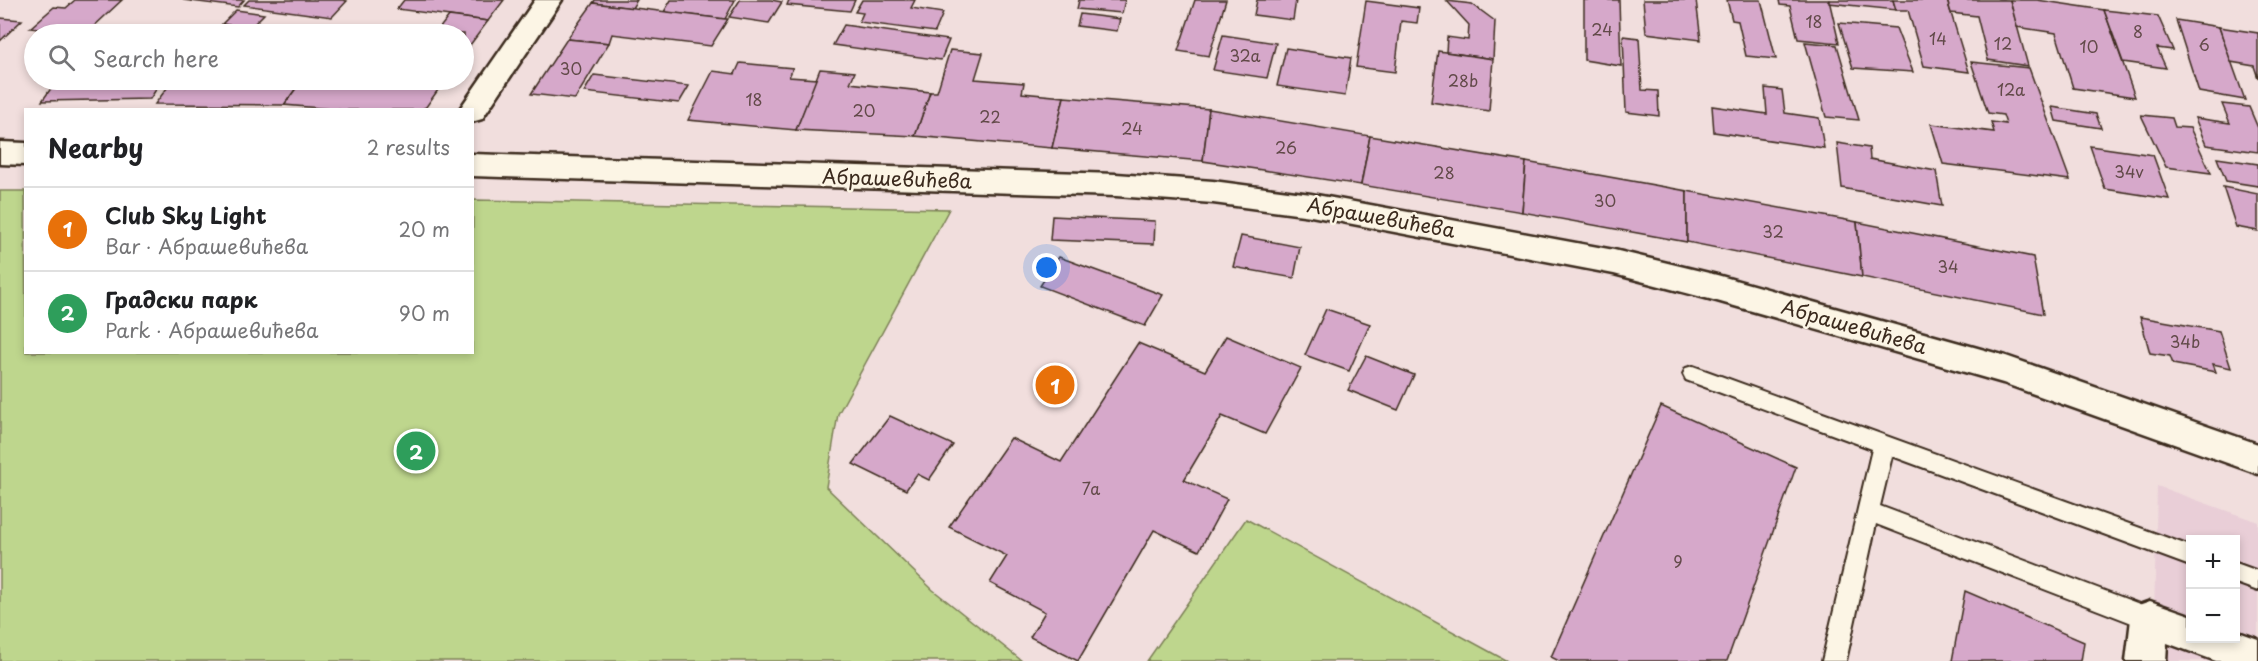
<!DOCTYPE html>
<meta charset="utf-8">
<style>
:root{--surface:#fff;--page:#f6f6f6;--text:#202124;--muted:#757577;--line:#e0e0e0;--accent:#db2777}
body{margin:0;font-family:"Playpen Sans",sans-serif;background:var(--page);color:var(--text)}
.controls{position:absolute;right:18px;bottom:18px;display:grid;overflow:hidden;border-radius:0px;box-shadow:0 3px 9px #0003}
.controls button{width:54px;height:54px;display:grid;place-items:center;padding:0;border:0;border-bottom:2px solid var(--line);background:var(--surface);color:var(--text);font:30px sans-serif}
.you{position:absolute;left:1047px;top:268px;width:21px;height:21px;margin:-15px;border:4px solid #fff;border-radius:50%;background:#1a73e8;box-shadow:0 0 0 9px #1a73e833}
.badge{display:grid;place-items:center;width:39px;height:39px;border-radius:50%;background:var(--accent);color:#fff;font-size:20px;font-weight:700}
.pin{position:absolute;translate:-50% -50%;border:3px solid #fff;box-shadow:0 2px 6px #0006}
.list{margin:0;padding:0;list-style:none}
h2{display:flex;justify-content:space-between;align-items:center;height:78px;margin:0;padding:0 24px;font-size:26px}
h2 small{font-size:20px;font-weight:400;color:var(--muted)}
.list li{display:grid;grid-template-columns:39px 1fr auto;gap:18px;align-items:center;box-sizing:border-box;height:84px;padding:0 24px;border-top:2px solid var(--line)}
.list b{display:block;font-size:22px;white-space:nowrap}
.list p{margin:0;font-size:20px;white-space:nowrap;color:var(--muted)}
.list em{font-size:20px;font-style:normal;color:var(--muted)}
.icon{flex:none;width:33px;height:33px;fill:none;stroke:currentColor;stroke-width:2;stroke-linecap:round;stroke-linejoin:round}
.map{position:relative;flex:none;width:2258px;height:661px;overflow:hidden}
.search{position:absolute;background:var(--surface);box-shadow:0 3px 9px #0003;left:24px;top:24px;width:450px;height:66px;display:flex;align-items:center;gap:15px;box-sizing:border-box;padding:0 21px;border-radius:33px;color:var(--muted);font-size:22px}
.panel{position:absolute;background:var(--surface);box-shadow:0 3px 9px #0003;left:24px;top:108px;width:450px;height:246px;border-radius:0px}
.map>svg:first-child{display:block}
.built{fill:#e9ced7;fill-rule:evenodd}
.green{fill:#bed68d;stroke:#7c8056;stroke-width:1.5}
.building{fill:#d6a8ca;stroke:#3b2a1e;stroke-width:1.5}
.lines{fill:none;stroke-linecap:round;stroke-linejoin:round}
.lane-casing{stroke:#3b2a1e;stroke-width:4}
.street-casing{stroke:#3b2a1e;stroke-width:5}
.lane{fill:#fcf5e5;fill-rule:evenodd}
.street{fill:#fcf5e5;fill-rule:evenodd}
.labels{text-anchor:middle;stroke-width:5;stroke-linejoin:round;paint-order:stroke}
.number-label{font-size:16px;fill:#624a49}
.street-label{font-size:20px;fill:#3b2a1e;stroke:#fcf5e5}
</style>
<div class="map">
<svg width="2258" height="661" viewBox="0 0 2258 661">
<rect width="100%" height="100%" fill="#f1dedd"/>
<filter id="ink" filterUnits="userSpaceOnUse"><feTurbulence type="fractalNoise" baseFrequency=".0167" numOctaves="2"/><feDisplacementMap in="SourceGraphic" scale="12" xChannelSelector="R" yChannelSelector="G"/><feConvolveMatrix kernelMatrix="1 2 1 2 8 2 1 2 1" color-interpolation-filters="sRGB"/></filter>
<g filter="url(#ink)">
<path class="built" d="M 2157,486 L 2258,522 L 2258,661 L 2153,661 ZM 2190,540 L 2236,540 L 2236,638 L 2190,638 Z"/>
<g class="green">
<polygon points="0,191 25,191 26,352 472,352 473,200 949,209 838,414 826,487 933,590 1022,661 0,661"/>
<polygon points="1246,519 1507,661 1147,661"/>
</g>
<g class="building">
<polygon points="75,0 122,0 91,29 85,29 79,34 30,28 54,7 66,8"/>
<polygon points="183,0 244,0 238,7"/>
<polygon points="249,0 343,0 347,1 332,17 244,5"/>
<polygon points="404,0 504,0 488,21 397,9"/>
<polygon points="595,0 637,0 632,8 593,3"/>
<polygon points="671,0 735,0 725,19 664,12"/>
<polygon points="740,0 771,0 782,2 769,23 729,17"/>
<polygon points="789,0 855,0 850,11 787,5"/>
<polygon points="862,0 915,0 911,8 943,13 935,32 859,22 863,13 855,12"/>
<polygon points="1079,0 1125,0 1122,13 1077,9"/>
<polygon points="1195,0 1226,0 1209,56 1178,51"/>
<polygon points="1257,0 1296,0 1293,20 1254,15"/>
<polygon points="1584,0 1619,0 1621,66 1584,60"/>
<polygon points="1643,0 1696,0 1701,40 1646,33"/>
<polygon points="1727,0 1761,0 1776,59 1746,56 1738,21 1732,20"/>
<polygon points="1779,0 1829,0 1839,43 1798,39 1790,6 1780,5"/>
<polygon points="1829,0 1893,0 1896,10 1829,3"/>
<polygon points="1893,0 1947,0 1969,72 1924,66 1908,10 1896,10"/>
<polygon points="1947,0 2010,0 2028,66 1988,60 1977,16 1951,13"/>
<polygon points="2010,0 2037,0 2104,10 2135,97 2073,88 2056,33 2017,27"/>
<polygon points="1366,1 1419,8 1417,23 1401,21 1395,72 1356,67"/>
<polygon points="1447,1 1472,4 1495,21 1493,59 1446,52 1447,37 1468,40 1469,25"/>
<polygon points="593,3 725,19 728,19 711,46 612,34 609,43 567,39"/>
<polygon points="236,10 264,14 250,28 222,24"/>
<polygon points="2104,10 2158,16 2173,50 2157,48 2166,68 2123,62"/>
<polygon points="1080,14 1120,19 1117,31 1077,26"/>
<polygon points="449,16 488,21 464,53 464,34 435,34"/>
<polygon points="0,18 22,20 0,41"/>
<polygon points="2176,20 2219,27 2245,100 2199,92"/>
<polygon points="1839,23 1896,28 1913,72 1853,68"/>
<polygon points="844,25 949,40 941,60 833,45"/>
<polygon points="2219,27 2258,33 2258,78 2254,66 2231,62"/>
<polygon points="1223,35 1276,43 1267,78 1213,70"/>
<polygon points="1623,36 1639,38 1642,90 1658,91 1659,116 1626,112"/>
<polygon points="567,39 609,43 575,99 531,94"/>
<polygon points="1805,42 1837,45 1859,120 1826,117"/>
<polygon points="1286,48 1351,58 1345,96 1277,86"/>
<polygon points="950,50 983,53 975,79 1024,83 1022,93 1064,97 1052,148 915,136 930,92 937,92"/>
<polygon points="1438,51 1493,59 1489,111 1431,102"/>
<polygon points="1971,62 2029,68 2070,180 1943,164 1931,124 1994,132 1991,122 2006,124 2003,115 1988,113"/>
<polygon points="740,63 793,68 789,77 817,79 796,130 688,120 713,71 735,74"/>
<polygon points="820,69 855,72 850,83 930,92 915,136 796,130"/>
<polygon points="594,75 689,86 679,103 584,92"/>
<polygon points="57,80 162,80 150,99 42,101"/>
<polygon points="173,80 302,80 284,105 155,104"/>
<polygon points="302,80 445,80 426,107 420,110 344,110 284,105"/>
<polygon points="1765,88 1782,90 1785,113 1819,118 1824,148 1714,132 1712,106 1767,114"/>
<polygon points="1064,97 1209,109 1203,161 1052,148"/>
<polygon points="2222,104 2249,107 2258,128 2258,152 2206,145 2195,118 2230,123"/>
<polygon points="2052,107 2096,114 2101,128 2056,121"/>
<polygon points="1209,109 1370,136 1361,185 1203,161"/>
<polygon points="2141,115 2172,118 2175,127 2190,128 2211,173 2166,167"/>
<polygon points="1370,136 1526,162 1522,212 1361,185"/>
<polygon points="1837,143 1869,148 1870,159 1936,171 1942,206 1842,188"/>
<polygon points="2090,146 2153,155 2169,199 2105,189"/>
<polygon points="2217,158 2258,164 2258,186 2226,181"/>
<polygon points="1526,162 1687,191 1687,242 1522,212"/>
<polygon points="2223,187 2258,194 2258,231 2236,227"/>
<polygon points="1687,191 1857,222 1862,277 1687,242"/>
<polygon points="1052,216 1155,221 1154,244 1050,240"/>
<polygon points="1857,222 2033,257 2043,314 1862,277"/>
<polygon points="1241,236 1300,247 1294,278 1233,267"/>
<polygon points="1059,257 1163,295 1145,326 1040,286"/>
<polygon points="1326,309 1370,324 1349,371 1305,355"/>
<polygon points="2140,317 2219,331 2231,368 2213,364 2216,372 2173,364 2170,356 2150,353"/>
<polygon points="1226,336 1301,368 1265,434 1222,416 1184,480 1227,499 1199,551 1154,530 1078,661 1030,637 1045,612 990,583 1007,556 949,527 1011,438 1061,462 1138,343 1205,371"/>
<polygon points="1366,356 1414,375 1398,410 1348,390"/>
<polygon points="1661,406 1796,467 1727,661 1559,661 1551,657"/>
<polygon points="890,416 953,445 929,480 917,474 906,490 853,464"/>
<polygon points="1965,591 2084,642 2081,661 1952,661"/>
</g>
<g class="lines">
<g class="lane-casing">
<g id="lane">
<polygon points="1693,366 2190,546 2190,566 1892,456 1880,506 2158,611 2161,619 2158,627 2150,630 1876,524 1846,661 1822,661 1872,449 1686,380 1683,374 1686,368"/>
<polygon points="2236,563 2258,571 2258,591 2236,583"/>
</g>
</g>
<g class="street-casing">
<g id="street">
<polygon points="535,0 562,0 482,119 472,122 472,110 459,110"/>
<polygon points="0,142 26,143 26,165 0,164"/>
<polygon points="472,154 1116,174 1213,181 1311,194 1614,250 1717,275 2006,356 2258,444 2258,474 2003,383 1717,301 1614,274 1311,216 1213,203 1116,196 472,176"/>
<polygon points="2150,601 2190,615 2190,638 2236,638 2236,631 2258,639 2258,661 2216,661 2167,643 2166,661 2126,661 2131,619 2136,606"/>
</g>
</g>
<use href="#lane" class="lane"/>
<use href="#street" class="street"/>
</g>
</g>
<g class="labels">
<g class="number-label">
<text x="1814" y="28">18</text>
<text x="1602" y="36">24</text>
<text x="2138" y="38">8</text>
<text x="1938" y="45">14</text>
<text x="2003" y="50">12</text>
<text x="2204" y="51">6</text>
<text x="2089" y="53">10</text>
<text x="1245" y="62">32a</text>
<text x="571" y="75">30</text>
<text x="1463" y="87">28b</text>
<text x="2011" y="96">12a</text>
<text x="754" y="106">18</text>
<text x="864" y="117">20</text>
<text x="990" y="123">22</text>
<text x="1132" y="135">24</text>
<text x="1286" y="154">26</text>
<text x="2129" y="178">34v</text>
<text x="1444" y="179">28</text>
<text x="1605" y="207">30</text>
<text x="1773" y="238">32</text>
<text x="1948" y="273">34</text>
<text x="2185" y="348">34b</text>
<text x="1091" y="495">7a</text>
<text x="1678" y="568">9</text>
</g>
<g class="street-label">
<text transform="translate(897 179) rotate(2)" y="7">Абрашевићева</text>
<text transform="translate(1381 218) rotate(10)" y="7">Абрашевићева</text>
<text transform="translate(1854 327) rotate(16)" y="7">Абрашевићева</text>
</g>
</g>
</svg>
<div class="controls">
<button>+</button>
<button>−</button>
</div>
<div class="you"></div>
<div class="pin badge" style="left:1055px;top:385px;background:#e8710a">1</div>
<div class="pin badge" style="left:416px;top:451px;background:#2e9e5b">2</div>
<div class="search"><svg class="icon" aria-label="search" viewBox="0 0 24 24"><circle cx="10" cy="10" r="6"/><path d="M15 15l6 6"/></svg>Search here</div>
<section class="panel">
<h2>Nearby<small>2 results</small></h2>
<ul class="list">
<li><span class="badge" style="background:#e8710a">1</span><div><b>Club Sky Light</b><p>Bar · Абрашевићева</p></div><em>20 m</em></li>
<li><span class="badge" style="background:#2e9e5b">2</span><div><b>Градски парк</b><p>Park · Абрашевићева</p></div><em>90 m</em></li>
</ul>
</section>
</div>
